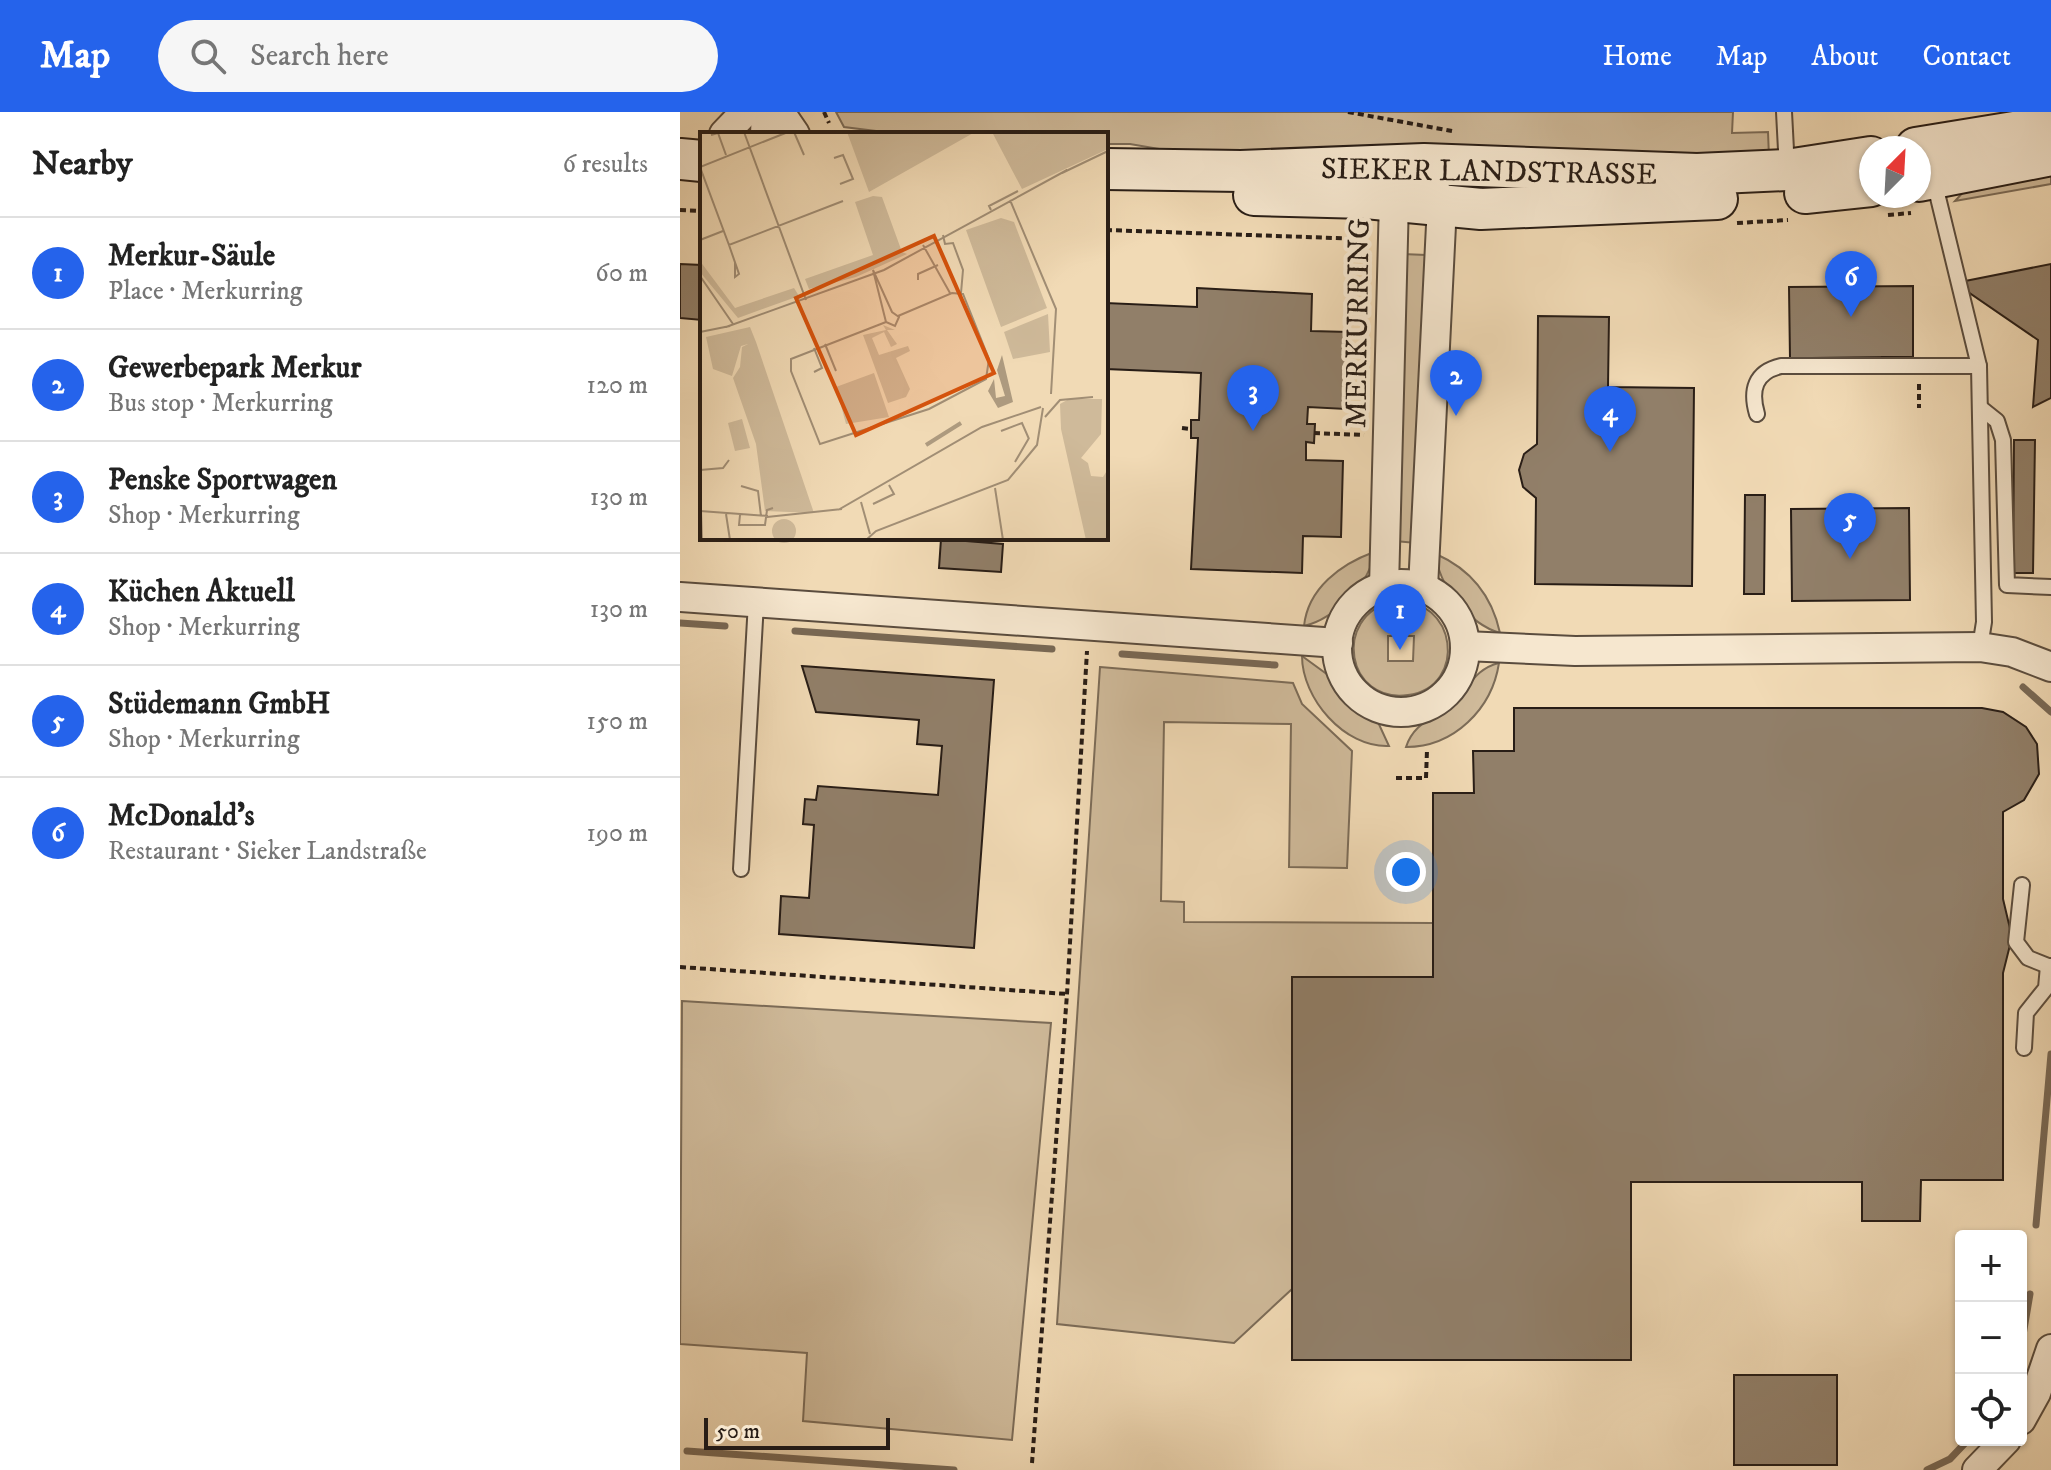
<!DOCTYPE html>
<meta charset="utf-8">
<style>
:root{--surface:#fff;--page:#f6f6f6;--text:#222;--muted:#767676;--line:#e0e0e0;--accent:#2563eb}
body{margin:0;font-family:"IM FELL DW Pica",serif;background:var(--page);color:var(--text)}
.controls{position:absolute;right:24px;bottom:24px;display:grid;overflow:hidden;border-radius:8px;box-shadow:0 2px 6px #0004}
.controls button{width:72px;height:72px;display:grid;place-items:center;padding:0;border:0;border-bottom:2px solid var(--line);background:var(--surface);color:var(--text);font:40px sans-serif}
.compass{position:absolute;left:1179px;top:24px;width:72px;height:72px;border-radius:50%;background:var(--surface);box-shadow:0 2px 6px #0004;rotate:24deg}
.scale{position:absolute;left:24px;bottom:20px;width:186px;box-sizing:border-box;padding-left:8px;border:4px solid #281d16;border-top:0;font-size:22px;line-height:28px;white-space:nowrap;color:#281d16;-webkit-text-stroke:6px #f6e7cf;paint-order:stroke}
.you{position:absolute;left:726px;top:760px;width:28px;height:28px;margin:-20px;border:6px solid #fff;border-radius:50%;background:#1a73e8;box-shadow:0 0 0 12px #1a73e833}
.badge{display:grid;place-items:center;width:52px;height:52px;border-radius:50%;background:var(--accent);color:#fff;font-size:26px;font-weight:700}
.pin{position:absolute;translate:-50% -66px;filter:drop-shadow(0 2px 4px #0008)}
.pin::after{content:'';position:absolute;top:42px;width:28px;height:24px;background:inherit;clip-path:polygon(0 0,100% 0,50% 100%)}
.list{margin:0;padding:0;list-style:none}
h2{display:flex;justify-content:space-between;align-items:center;height:104px;margin:0;padding:0 32px;font-size:34px}
h2 small{font-size:26px;font-weight:400;color:var(--muted)}
.list li{display:grid;grid-template-columns:52px 1fr auto;gap:24px;align-items:center;box-sizing:border-box;height:112px;padding:0 32px;border-top:2px solid var(--line)}
.list b{display:block;font-size:30px;white-space:nowrap}
.list p{margin:0;font-size:26px;white-space:nowrap;color:var(--muted)}
.list em{font-size:26px;font-style:normal;color:var(--muted)}
.icon{flex:none;width:44px;height:44px;fill:none;stroke:currentColor;stroke-width:2;stroke-linecap:round;stroke-linejoin:round}
.map{position:relative;flex:none;width:1371px;height:1358px;overflow:hidden}
header{display:flex;align-items:center;gap:48px;box-sizing:border-box;height:112px;padding:0 40px;background:var(--accent);color:#fff}
header strong{font-size:38px}
nav{display:flex;gap:44px;margin-inline-start:auto;font-size:28px}
.search{width:560px;height:72px;background:var(--page);display:flex;align-items:center;gap:20px;box-sizing:border-box;padding:0 28px;border-radius:44px;color:var(--muted);font-size:30px}
main{display:flex}
aside{flex:1;background:var(--surface)}
.map>svg:first-child{display:block}
.green{fill:#cfba9a;stroke:#7c6c58;stroke-width:2;fill-rule:evenodd}
.lines{fill:none;stroke-linecap:round;stroke-linejoin:round}
.stream{stroke:#786855;stroke-width:7}
.building{fill:#917f69;stroke:#281d16;stroke-width:2}
.lane-casing{stroke:#5a4c3e;stroke-width:18}
.street-casing{stroke:#5a4c3e;stroke-width:32}
.secondary-casing{stroke:#281d16;stroke-width:44}
.path{stroke:#281d16;stroke-width:4;stroke-dasharray:6 4;stroke-linecap:butt}
.lane{stroke:#f6e7cf;stroke-width:14}
.street{stroke:#f6e7cf;stroke-width:28}
.secondary{stroke:#f6e7cf;stroke-width:40}
.labels{text-anchor:middle;stroke-width:8;stroke-linejoin:round;paint-order:stroke}
.street-label{font-size:30px;fill:#281d16;stroke:#f6e7cf}
.inset-river{fill:none;stroke:#ad9a7f;stroke-width:4}
.inset-road{fill:none;stroke:#a18e75;stroke-width:2}
.view{fill:#d5530d;fill-opacity:0.15;stroke:#d5530d;stroke-width:4}
.inset-edge{fill:none;stroke:#281d16;stroke-width:4}
</style>
<header>
<strong>Map</strong>
<div class="search"><svg class="icon" aria-label="search" viewBox="0 0 24 24"><circle cx="10" cy="10" r="6"/><path d="M15 15l6 6"/></svg>Search here</div>
<nav><a>Home</a><a>Map</a><a>About</a><a>Contact</a></nav>
</header>
<main>
<aside>
<h2>Nearby<small>6 results</small></h2>
<ul class="list">
<li><span class="badge">1</span><div><b>Merkur-Säule</b><p>Place · Merkurring</p></div><em>60 m</em></li>
<li><span class="badge">2</span><div><b>Gewerbepark Merkur</b><p>Bus stop · Merkurring</p></div><em>120 m</em></li>
<li><span class="badge">3</span><div><b>Penske Sportwagen</b><p>Shop · Merkurring</p></div><em>130 m</em></li>
<li><span class="badge">4</span><div><b>Küchen Aktuell</b><p>Shop · Merkurring</p></div><em>130 m</em></li>
<li><span class="badge">5</span><div><b>Stüdemann GmbH</b><p>Shop · Merkurring</p></div><em>150 m</em></li>
<li><span class="badge">6</span><div><b>McDonald's</b><p>Restaurant · Sieker Landstraße</p></div><em>190 m</em></li>
</ul>
</aside>
<div class="map">
<svg width="1371" height="1358" viewBox="0 0 1371 1358">
<rect width="100%" height="100%" fill="#f1dab5"/>
<filter id="stains"><feTurbulence type="fractalNoise" baseFrequency=".0025" numOctaves="4"/><feColorMatrix values="0 0 0 0 .2 0 0 0 0 .09 0 0 0 0 .02 0 0 0 .5 -.17"/></filter>
<radialGradient id="worn" r=".72"><stop offset=".6" stop-color="#630" stop-opacity="0"/><stop offset="1" stop-color="#630" stop-opacity=".3"/></radialGradient>
<g class="green">
<polygon points="156,0 1053,0 1052,21 1088,20 1089,45 514,43 450,32 426,32 426,22 220,22 164,15"/>
<polygon points="1371,56 1371,72 1275,89 1287,76"/>
<polygon points="722,142 746,143 736,431 715,429"/>
<path d="M 694,440 C 691,471 654,507 624,514 C 628,476 661,452 694,440 Z"/>
<path d="M 756,442 C 790,457 812,484 820,521 C 789,512 758,473 756,442 Z"/>
<path d="M 713,489 C 778,484 788,575 728,583 C 667,592 651,505 713,489 ZM 708,524 L 734,524 L 733,549 L 708,549 Z"/>
<path d="M 622,544 L 648,563 L 671,592 L 697,608 L 709,634 C 664,636 622,586 622,544 Z"/>
<path d="M 819,551 C 812,597 774,635 726,635 C 734,611 753,607 771,592 C 789,577 794,557 819,551 Z"/>
<polygon points="420,555 613,571 622,592 672,639 667,756 609,755 611,612 484,610 481,789 504,790 504,810 753,811 753,865 612,865 612,1177 554,1231 377,1212"/>
<polygon points="2,889 371,911 332,1328 123,1309 127,1241 0,1232"/>
</g>
<g class="lines">
<g class="stream">
<polyline points="0,511 45,514"/>
<polyline points="115,519 372,537"/>
<polyline points="442,542 595,553"/>
<polyline points="1343,575 1371,600"/>
<polyline points="1356,1113 1371,942"/>
<polyline points="1341,1235 1350,1182"/>
<polyline points="7,1339 274,1358"/>
<polyline points="1247,1358 1270,1347 1288,1328"/>
</g>
</g>
<g class="building">
<polygon points="0,152 22,153 22,208 0,206"/>
<polygon points="1371,152 1371,286 1353,295 1358,228 1275,171"/>
<polygon points="1233,174 1233,245 1202,245 1202,249 1162,246 1162,249 1151,249 1151,246 1110,246 1109,175"/>
<polygon points="517,176 632,182 631,219 669,220 666,297 628,295 627,312 635,312 634,331 626,330 626,348 663,349 661,425 623,424 622,461 511,457 518,326 511,326 511,308 519,308 521,261 426,257 426,191 517,195"/>
<polygon points="858,204 929,205 928,275 1014,276 1012,474 855,472 856,386 843,375 839,358 844,342 857,332"/>
<polygon points="1212,245 1212,254 1133,255 1133,246"/>
<polygon points="1334,328 1355,328 1353,461 1333,461"/>
<polygon points="1065,383 1085,383 1084,482 1064,482"/>
<polygon points="1229,396 1230,488 1112,489 1111,397"/>
<polygon points="261,427 323,432 321,460 259,456"/>
<polygon points="122,554 314,568 294,836 99,822 101,784 129,786 134,713 123,712 125,687 136,688 138,674 258,683 262,634 237,632 239,608 136,600"/>
<polygon points="834,596 1302,596 1323,600 1346,615 1357,632 1359,662 1344,688 1323,700 1323,787 1332,825 1323,861 1323,1068 1241,1068 1240,1109 1182,1109 1182,1070 951,1070 951,1248 612,1248 612,865 753,865 753,681 794,681 793,639 834,639"/>
<rect x="1054" y="1263" width="103" height="90"/>
</g>
<g class="lines">
<g class="lane-casing">
<g id="lane">
<polyline points="1104,0 1107,57"/>
<polyline points="1254,69 1299,254 1304,510 1300,535"/>
<polyline points="1302,297 1317,309 1323,328 1327,473 1371,475"/>
<path d="M 1077,302 C 1070,278 1075,260 1101,254 L 1299,254"/>
<polyline points="61,757 76,490"/>
<polyline points="1342,773 1336,830 1348,846 1368,854"/>
<polyline points="1344,936 1346,901 1366,876 1368,854 1371,854"/>
</g>
</g>
<g class="street-casing">
<g id="street">
<polyline points="100,0 115,22"/>
<polyline points="44,22 65,0"/>
<polyline points="85,22 86,0"/>
<circle cx="721" cy="536" r="64"/>
<polyline points="704,475 714,88 725,75"/>
<polyline points="743,476 762,93 755,77"/>
<polyline points="0,485 658,531"/>
<polyline points="785,534 895,539 1300,535 1332,540 1371,555"/>
<polyline points="1341,1308 1356,1281 1371,1237"/>
<polyline points="1297,1358 1326,1328"/>
</g>
</g>
<g class="secondary-casing">
<g id="secondary">
<polyline points="1236,36 1371,14"/>
<polyline points="0,47 22,49"/>
<polyline points="426,57 561,59 744,52 1017,62 1107,58 1191,45"/>
<polyline points="1239,69 1371,43"/>
<polyline points="1125,81 1191,74"/>
<polyline points="574,83 686,86 801,97 1037,87"/>
</g>
</g>
<g class="path">
<polyline points="144,0 149,11"/>
<polyline points="668,0 772,19"/>
<polyline points="0,98 22,99"/>
<polyline points="1208,103 1231,101"/>
<polyline points="1057,111 1108,108"/>
<polyline points="426,118 684,127"/>
<polyline points="1239,272 1239,296"/>
<polyline points="502,316 511,317"/>
<polyline points="634,321 684,323"/>
<polyline points="716,666 746,666 747,638"/>
<polyline points="0,855 387,882"/>
<polyline points="352,1351 387,882 407,539"/>
</g>
<use href="#lane" class="lane"/>
<use href="#street" class="street"/>
<use href="#secondary" class="secondary"/>
</g>
<g class="labels">
<g class="street-label">
<text transform="translate(809 59) rotate(1)" y="10">SIEKER LANDSTRASSE</text>
<text transform="translate(677 211) rotate(-89)" y="10">MERKURRING</text>
</g>
</g>
<g transform="translate(20 20)">
<rect width="408" height="408" fill="#f1dab5"/>
<path d="M 147,0 L 275,0 L 169,60 ZM 292,0 L 408,0 L 408,17 L 322,57 ZM 173,64 L 182,65 L 202,120 L 207,122 L 156,145 L 109,157 L 105,147 L 173,123 L 155,70 ZM 301,86 L 314,90 L 347,176 L 301,195 L 266,98 ZM 0,129 L 35,176 L 94,156 L 99,164 L 38,186 L 0,140 ZM 348,182 L 350,220 L 313,227 L 304,200 ZM 183,193 L 195,198 L 187,198 L 197,212 L 191,215 L 184,200 L 172,206 L 179,223 L 208,214 L 210,219 L 196,226 L 210,257 L 206,265 L 188,271 L 163,203 L 186,198 ZM 50,195 L 56,210 L 114,381 L 65,379 L 56,312 L 33,246 L 40,235 L 42,215 L 48,212 L 41,214 L 32,244 L 13,237 L 6,205 ZM 174,241 L 189,285 L 146,292 L 136,255 ZM 369,267 L 402,267 L 401,302 L 381,326 L 388,331 L 391,344 L 403,345 L 408,337 L 408,408 L 386,408 L 361,297 L 360,272 ZM 42,287 L 50,316 L 35,319 L 28,291 ZM72 399a12 12 0 1 1 24 0a12 12 0 1 1-24 0Z" fill="#cfba9a"/>
<path d="M 302,223 L 313,270 L 298,276 L 288,259 L 294,247 L 296,266 L 305,264 L 297,238 Z" fill="#ad9a7f"/>
<path class="inset-river" d="M 226,313 L 261,291"/>
<path class="inset-road" d="M 44,0 L 106,168M 88,0 L 0,35 L 29,113 L 143,69M 94,0 L 104,23M 11,3 L 18,1 L 26,23M 134,26 L 143,23 L 153,47 L 140,52M 362,41 L 408,19M 310,68 L 356,177 L 351,262M 291,78 L 289,74 L 318,59M 243,103 L 245,112 L 253,111 L 263,138 L 261,161M 0,108 L 23,99M 29,113 L 39,142 L 35,145 L 35,131M 223,113 L 250,161M 173,138 L 192,180 L 199,185 L 195,194 L 186,190 ZM 0,144 L 33,192M 218,148 L 218,142 L 238,133M 186,190 L 91,227 L 91,239 L 120,312 L 229,277 L 286,247 L 289,227 L 263,162 L 252,161 L 198,184M 26,195 L 184,138 L 367,38M 0,200 L 30,194M 125,212 L 136,239M 114,216 L 122,236 L 114,240M 345,285 L 360,268 L 393,265M 301,299 L 322,291 L 329,307M 315,330 L 329,306M 0,338 L 23,336 L 29,328M 41,354 L 58,359 L 61,384M 295,356 L 303,408M 161,370 L 170,402M 173,372 L 194,362 L 189,353M 138,378 L 282,295 L 341,275M 0,379 L 68,384M 1,379 L 2,408M 26,382 L 30,408M 40,383 L 39,393 L 65,393 L 67,378 L 73,376M 67,385 L 142,377M 166,408 L 176,399 L 308,348 L 337,313 L 343,276"/>
<path class="view" d="M 234,104 L 294,241 L 156,303 L 96,166 Z"/>
<rect width="408" height="408" class="inset-edge"/>
</g>
<rect width="100%" height="100%" filter="url(#stains)"/>
<rect width="100%" height="100%" fill="url(#worn)"/>
</svg>
<div class="controls">
<button>+</button>
<button>−</button>
<button><svg class="icon" aria-label="locate" viewBox="0 0 24 24"><circle cx="12" cy="12" r="6"/><path d="M12 2v4M12 18v4M2 12h4M18 12h4"/></svg></button>
</div>
<svg class="compass" viewBox="-18 -18 36 36"><path d="M0-13l5 13h-10z" fill="#e53935"/><path d="M0 13l5-13h-10z" fill="#767676"/></svg>
<div class="scale">50 m</div>
<div class="you"></div>
<div class="pin badge" style="left:720px;top:538px">1</div>
<div class="pin badge" style="left:776px;top:304px">2</div>
<div class="pin badge" style="left:573px;top:319px">3</div>
<div class="pin badge" style="left:930px;top:340px">4</div>
<div class="pin badge" style="left:1170px;top:447px">5</div>
<div class="pin badge" style="left:1171px;top:205px">6</div>
</div>
</main>
